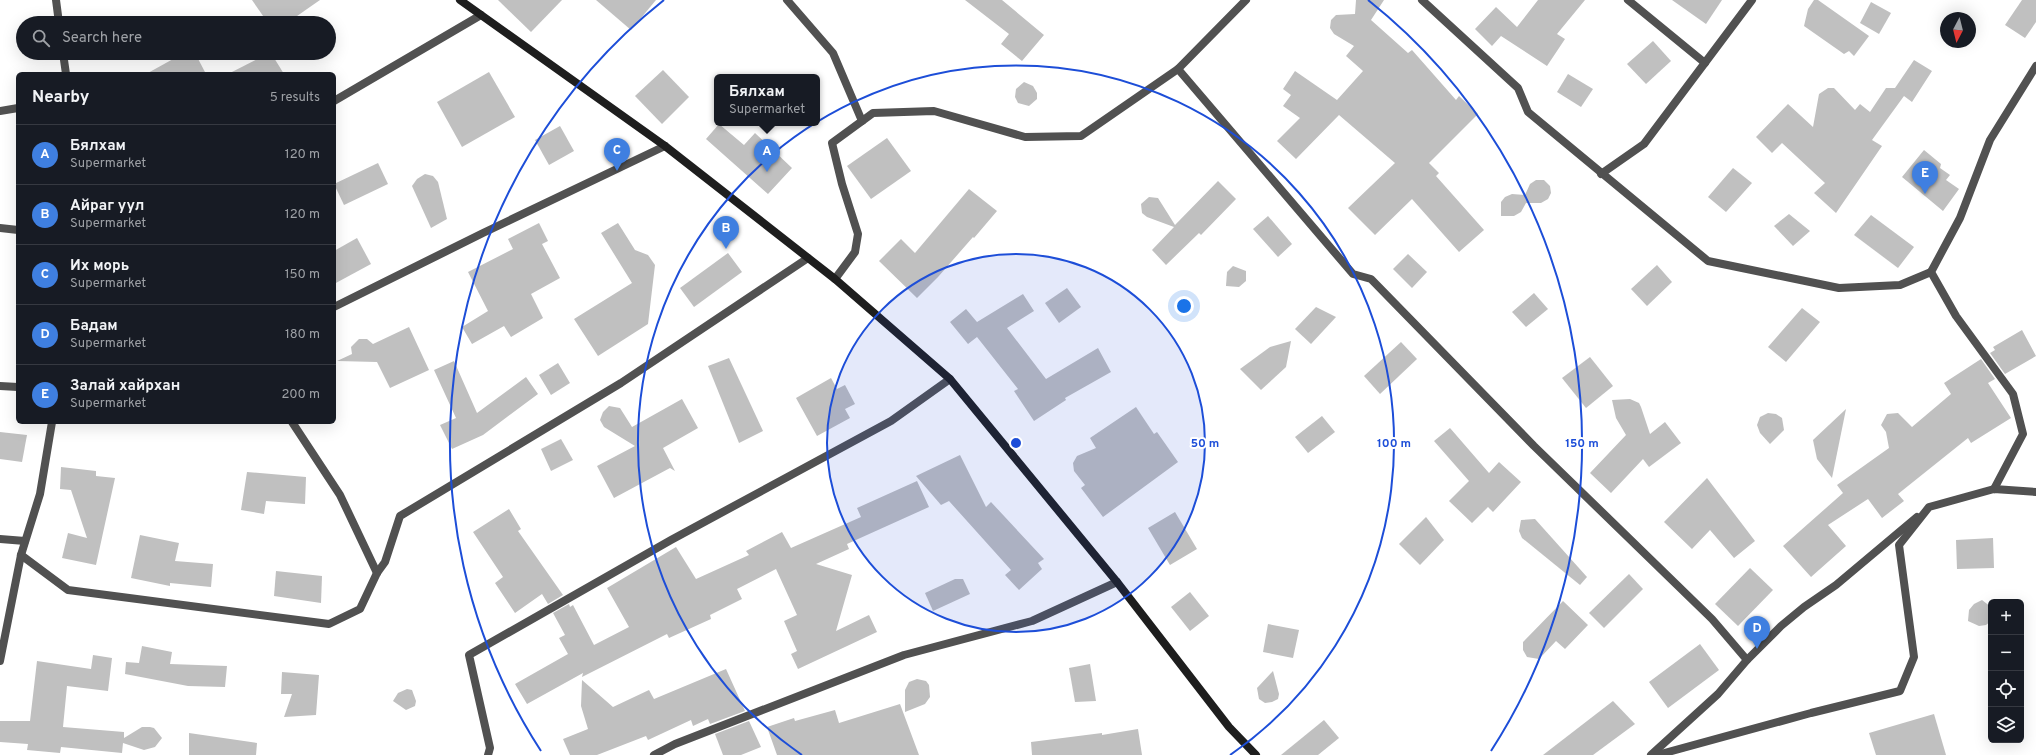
<!DOCTYPE html>
<meta charset="utf-8">
<style>
:root{--surface:#171b24;--page:#242831;--text:#f1f3f6;--muted:#9ea1a6;--line:#363941;--accent:#858687}
body{margin:0;font-family:Overpass,sans-serif;background:var(--page);color:var(--text)}
.controls{position:absolute;right:12px;bottom:12px;display:grid;overflow:hidden;border-radius:6px;box-shadow:0 4px 16px #0002}
.controls button{width:36px;height:36px;display:grid;place-items:center;padding:0;border:0;border-bottom:1px solid var(--line);background:var(--surface);color:var(--text);font:20px sans-serif}
.compass{position:absolute;left:1940px;top:12px;width:36px;height:36px;border-radius:50%;background:var(--surface);box-shadow:0 4px 16px #0002;rotate:187deg}
.you{position:absolute;left:1184px;top:306px;width:14px;height:14px;margin:-10px;border:3px solid #fff;border-radius:50%;background:#1a73e8;box-shadow:0 0 0 6px #1a73e833}
.badge{display:grid;place-items:center;width:26px;height:26px;border-radius:50%;background:var(--accent);color:#fff;font-size:13px;font-weight:700}
.pin{position:absolute;translate:-50% -33px;filter:drop-shadow(0 1px 2px #0008)}
.pin::after{content:'';position:absolute;top:21px;width:14px;height:12px;background:inherit;clip-path:polygon(0 0,100% 0,50% 100%)}
.popup{position:absolute;left:714px;top:74px;width:106px;height:52px;box-sizing:border-box;display:grid;place-content:center;border-radius:6px;background:var(--surface);filter:drop-shadow(0 1px 3px #0005);font-size:13px;white-space:nowrap;color:var(--muted)}
.popup b{font-size:15px;color:var(--text)}
.popup::after{content:'';position:absolute;left:50%;top:100%;margin-left:-8px;border:8px solid transparent;border-top-color:var(--surface)}
.list{margin:0;padding:0;list-style:none}
h2{display:flex;justify-content:space-between;align-items:center;height:52px;margin:0;padding:0 16px;font-size:17px}
h2 small{font-size:13px;font-weight:400;color:var(--muted)}
.list li{display:grid;grid-template-columns:26px 1fr auto;gap:12px;align-items:center;box-sizing:border-box;height:60px;padding:0 16px;border-top:1px solid var(--line)}
.list b{display:block;font-size:15px;white-space:nowrap}
.list p{margin:0;font-size:13px;white-space:nowrap;color:var(--muted)}
.list em{font-size:13px;font-style:normal;color:var(--muted)}
.icon{flex:none;width:22px;height:22px;fill:none;stroke:currentColor;stroke-width:2;stroke-linecap:round;stroke-linejoin:round}
.map{position:relative;flex:none;width:2036px;height:755px;overflow:hidden}
.search{position:absolute;background:var(--surface);box-shadow:0 4px 16px #0002;left:16px;top:16px;width:320px;height:44px;display:flex;align-items:center;gap:10px;box-sizing:border-box;padding:0 14px;border-radius:22px;color:var(--muted);font-size:15px}
.panel{position:absolute;background:var(--surface);box-shadow:0 4px 16px #0002;left:16px;top:72px;width:320px;height:352px;border-radius:6px}
.map>svg:first-child{display:block}
.building{fill:#c0c0c0}
.lines{fill:none;stroke-linecap:round;stroke-linejoin:round}
.street{stroke:#515151;stroke-width:8}
.secondary{stroke:#1e1e1e;stroke-width:8}
.ring{fill:none;stroke:#1d4ed8;stroke-width:2}
.centre{fill:#1d4ed8;stroke:#fff;stroke-width:2}
.ring-label{font-size:12px;text-anchor:middle;font-weight:bold;fill:#1d4ed8;stroke:#fff;stroke-width:4;stroke-linejoin:round;paint-order:stroke}
</style>
<div class="map">
<svg width="2036" height="755" viewBox="0 0 2036 755">
<rect width="100%" height="100%" fill="#fff"/>
<g class="building">
<polygon points="252,0 320,0 287,23 268,23"/>
<polygon points="498,0 562,0 531,32"/>
<polygon points="596,0 656,0 631,30"/>
<polygon points="965,0 1002,0 1044,35 1022,61 1001,44 1009,34"/>
<polygon points="1356,0 1384,0 1371,20 1408,53 1412,50 1456,100 1459,96 1478,114 1429,163 1439,173 1436,176 1484,230 1459,252 1412,199 1375,235 1348,208 1395,163 1339,115 1296,159 1277,141 1300,118 1283,106 1291,95 1283,89 1295,71 1337,100 1363,71 1346,56 1354,46 1334,34 1330,28 1331,20 1336,15 1355,14"/>
<polygon points="1538,0 1585,0 1557,34 1565,39 1547,66 1501,36 1492,46 1475,29 1496,7 1517,27"/>
<polygon points="1672,0 1722,0 1706,24"/>
<polygon points="1814,0 1818,0 1869,36 1854,56 1849,51 1844,54 1804,26 1808,9"/>
<polygon points="2022,0 2036,0 2036,22 2025,38 2005,25"/>
<polygon points="1871,2 1891,13 1879,34 1860,23"/>
<polygon points="1653,41 1671,61 1646,84 1627,64"/>
<polygon points="184,53 195,53 206,74 146,74"/>
<polygon points="269,53 271,53 284,74 228,74"/>
<polygon points="1914,60 1932,71 1912,102 1904,96 1872,140 1882,146 1836,213 1814,193 1825,183 1782,143 1772,153 1756,137 1788,104 1813,127 1819,94 1828,88 1834,88 1855,110 1860,104 1870,112 1886,88 1895,88"/>
<polygon points="663,70 689,97 662,124 635,96"/>
<polygon points="489,72 515,117 462,147 437,102"/>
<polygon points="1568,74 1593,89 1581,107 1557,92"/>
<polygon points="1024,82 1033,86 1037,93 1037,99 1029,106 1018,103 1015,97 1016,89"/>
<polygon points="719,124 744,145 755,133 792,168 768,194 706,139"/>
<polygon points="560,126 574,151 549,165 535,140"/>
<polygon points="887,138 911,171 871,199 847,166"/>
<polygon points="1924,150 1941,164 1940,168 1950,175 1946,180 1959,189 1943,211 1902,177"/>
<polygon points="378,163 388,184 344,205 334,184"/>
<polygon points="1733,168 1752,183 1726,212 1708,197"/>
<polygon points="425,174 433,176 438,182 447,219 431,228 412,186 417,179"/>
<polygon points="1536,180 1544,180 1550,186 1551,193 1548,199 1541,203 1526,203 1521,212 1514,216 1501,216 1501,202 1505,197 1512,194 1525,195 1530,184"/>
<polygon points="1218,181 1236,199 1201,235 1199,233 1166,265 1152,250 1174,227 1147,217 1142,213 1141,204 1149,197 1158,198 1175,225"/>
<polygon points="969,189 997,211 974,238 973,237 938,277 917,298 879,261 901,239 915,253"/>
<polygon points="1789,214 1810,231 1793,246 1774,226"/>
<polygon points="1871,215 1914,247 1898,268 1854,235"/>
<polygon points="1268,216 1292,244 1278,257 1253,229"/>
<polygon points="539,223 548,241 542,244 560,278 531,294 543,318 511,337 504,326 472,344 462,327 488,311 468,272 513,249 508,239"/>
<polygon points="618,223 635,250 648,255 655,265 648,324 598,356 574,319 632,283 601,233"/>
<polygon points="357,238 371,264 334,284 334,251"/>
<polygon points="728,253 742,272 694,307 680,288"/>
<polygon points="1408,254 1427,272 1412,288 1393,269"/>
<polygon points="1657,265 1672,282 1647,306 1631,289"/>
<polygon points="1233,266 1246,271 1246,281 1239,287 1226,286 1227,272"/>
<polygon points="1067,288 1081,307 1059,323 1045,303"/>
<polygon points="1534,293 1548,309 1526,327 1512,312"/>
<polygon points="1023,294 1034,311 1007,328 1046,379 1098,348 1111,372 1065,398 1066,400 1034,421 1014,391 1018,389 977,337 968,344 950,322 966,309 977,322"/>
<polygon points="1316,307 1336,317 1311,344 1295,329"/>
<polygon points="1802,308 1820,322 1786,362 1768,347"/>
<polygon points="409,327 429,370 390,388 377,362 337,361 352,354 351,347 359,339 367,339 373,344"/>
<polygon points="2022,330 2036,356 2005,374 1990,353 1995,350 1993,347"/>
<polygon points="1291,341 1286,367 1261,390 1240,369 1270,347"/>
<polygon points="1401,342 1417,359 1380,394 1364,376"/>
<polygon points="1590,357 1613,386 1586,408 1562,378"/>
<polygon points="729,358 763,431 739,443 708,366"/>
<polygon points="1981,359 1995,379 1988,383 2011,418 1971,443 1968,438 1898,494 1904,501 1882,518 1868,499 1828,525 1846,546 1811,577 1783,546 1843,493 1837,485 1889,448 1886,432 1881,425 1887,414 1898,413 1912,427 1951,394 1944,383"/>
<polygon points="454,361 477,413 526,377 538,394 483,435 452,449 440,425 456,418 434,370"/>
<polygon points="558,363 570,383 551,395 539,375"/>
<polygon points="831,378 837,389 845,385 855,404 845,409 850,418 817,436 796,398"/>
<polygon points="682,399 698,428 663,448 675,471 670,468 614,498 597,466 635,446 604,427 600,420 603,412 609,406 620,408 632,427"/>
<polygon points="1630,399 1639,403 1641,407 1650,434 1665,422 1681,443 1649,467 1643,459 1611,493 1590,473 1626,435 1616,418 1612,400"/>
<polygon points="1136,407 1154,434 1157,432 1178,462 1103,517 1081,488 1085,485 1074,471 1073,463 1077,456 1096,448 1090,438"/>
<polygon points="1846,409 1832,478 1817,459 1813,440"/>
<polygon points="1768,413 1776,414 1782,418 1784,430 1770,444 1760,433 1757,425 1760,417"/>
<polygon points="1322,416 1335,432 1308,453 1295,437"/>
<polygon points="1450,428 1489,473 1499,462 1521,482 1493,512 1488,507 1472,523 1449,501 1469,481 1434,441"/>
<polygon points="0,432 27,435 22,462 0,459"/>
<polygon points="561,439 573,460 551,471 541,449"/>
<polygon points="960,455 986,507 991,502 1044,559 1038,563 1042,569 1019,590 1005,575 1011,570 949,501 941,505 916,476"/>
<polygon points="61,467 96,471 96,476 115,478 96,565 62,558 68,533 87,538 71,490 60,489"/>
<polygon points="247,472 306,477 305,504 266,501 264,514 241,510"/>
<polygon points="1707,478 1755,541 1734,558 1710,530 1692,549 1664,522"/>
<polygon points="917,481 929,507 847,544 849,549 816,564 852,575 836,631 869,615 877,632 798,669 791,654 797,651 784,621 797,615 776,569 737,589 742,599 710,615 711,619 669,638 667,634 582,677 583,673 527,704 515,684 568,654 559,638 565,635 553,613 569,604 570,607 573,605 594,645 629,627 607,588 676,547 696,579 749,555 746,551 782,532 791,548 861,517 857,508"/>
<polygon points="509,509 521,529 518,531 563,595 548,604 542,594 515,613 495,583 503,577 473,532"/>
<polygon points="1175,512 1197,549 1170,565 1148,528"/>
<polygon points="1426,517 1444,540 1420,565 1399,544"/>
<polygon points="1535,519 1587,577 1580,585 1522,538 1519,531 1521,520"/>
<polygon points="140,535 179,543 175,561 213,564 211,587 170,583 170,586 131,578"/>
<polygon points="1993,538 1994,568 1957,569 1956,540"/>
<polygon points="1750,568 1773,590 1738,626 1715,604"/>
<polygon points="276,571 322,576 321,603 274,596"/>
<polygon points="1629,574 1643,589 1604,628 1589,613"/>
<polygon points="955,579 963,579 970,594 933,611 925,593"/>
<polygon points="1190,592 1209,616 1190,631 1171,607"/>
<polygon points="1982,600 1991,607 1991,621 1986,625 1979,626 1968,621 1969,610 1974,604"/>
<polygon points="1563,601 1588,625 1565,649 1556,641 1539,659 1527,657 1523,650 1523,642"/>
<polygon points="1268,624 1299,630 1293,658 1263,652"/>
<polygon points="1700,644 1719,670 1668,708 1649,682"/>
<polygon points="142,646 172,652 170,664 227,666 225,687 188,686 125,674 126,662 139,663"/>
<polygon points="93,655 112,658 108,691 67,686 63,727 124,732 124,738 142,727 150,727 154,728 162,738 155,747 144,750 123,743 122,753 61,747 60,753 27,750 28,744 0,742 0,721 30,721 37,661 91,669"/>
<polygon points="1090,664 1096,701 1075,702 1069,668"/>
<polygon points="726,669 745,711 710,724 708,719 693,726 691,720 648,740 646,736 597,755 570,755 563,739 588,729 581,706 582,680 613,707 649,690 654,699"/>
<polygon points="1273,671 1279,694 1278,699 1272,702 1265,703 1259,699 1257,688"/>
<polygon points="282,672 319,675 316,715 284,717 292,694 281,694"/>
<polygon points="917,679 926,681 929,685 930,697 925,704 905,712 905,690 909,682"/>
<polygon points="407,689 412,690 416,701 415,706 406,710 393,701 398,693"/>
<polygon points="1613,701 1635,724 1593,755 1543,755"/>
<polygon points="900,704 919,755 777,755 767,727 794,718 795,721 835,710 839,723"/>
<polygon points="1934,714 1946,755 1876,755 1869,733"/>
<polygon points="1324,720 1339,738 1318,755 1281,755"/>
<polygon points="749,721 761,747 741,755 723,755 715,734"/>
<polygon points="1138,729 1142,755 1032,755 1031,742 1102,733 1102,735"/>
<polygon points="189,733 257,743 256,755 189,755"/>
</g>
<g class="lines">
<g class="street">
<polyline points="56,0 59,23"/>
<polyline points="787,0 833,53 862,121"/>
<polyline points="1422,0 1518,88 1528,112 1708,261 1839,288 1900,285 1931,272"/>
<polyline points="1628,0 1705,63"/>
<polyline points="63,53 66,74"/>
<polyline points="1178,69 1353,274 1371,279 1534,446 1712,619 1747,660 1718,694 1651,755"/>
<polyline points="334,101 481,15"/>
<polyline points="0,111 18,108"/>
<polyline points="1601,174 1644,144 1752,0"/>
<polyline points="0,228 18,230"/>
<polyline points="835,279 855,252 858,234 842,184 832,143 873,113 934,111 1025,137 1081,136 1178,69 1246,0"/>
<polyline points="334,307 483,233 665,146"/>
<polyline points="0,386 18,387"/>
<polyline points="292,422 340,495 377,573"/>
<polyline points="1994,489 2023,434 2013,394 1956,316 1931,272 1960,218 1990,140 2036,66"/>
<polyline points="0,539 25,541"/>
<polyline points="21,555 68,590 329,624 360,609 377,573 385,562 400,516 621,383 808,258"/>
<polyline points="1747,660 1781,626 1804,607 1836,585 1917,517"/>
<polyline points="0,661 21,555 40,494 52,422"/>
<polyline points="488,755 490,748 469,655 671,540 891,421 950,379"/>
<polyline points="654,755 675,744 904,655 1032,621 1117,582"/>
<polyline points="1657,755 1811,713 1900,691 1914,657 1899,545 1929,507 1994,489 2036,492"/>
</g>
<polyline class="secondary" points="460,0 665,146 835,279 950,379 1117,582 1229,727 1256,755"/>
</g>
<circle cx="1016" cy="443" r="189" fill="#1d4ed8" fill-opacity=".12"/>
<g class="ring">
<circle cx="1016" cy="443" r="189"/>
<path d="M802 755A378 378 0 1 1 1230 755"/>
<path d="M541 751A566 566 0 0 1 664 0M1368 0A566 566 0 0 1 1491 751"/>
</g>
<circle cx="1016" cy="443" r="6" class="centre"/>
<g class="ring-label">
<text x="1205" y="447">50 m</text>
<text x="1394" y="447">100 m</text>
<text x="1582" y="447">150 m</text>
</g>
</svg>
<div class="controls">
<button>+</button>
<button>−</button>
<button><svg class="icon" aria-label="locate" viewBox="0 0 24 24"><circle cx="12" cy="12" r="6"/><path d="M12 2v4M12 18v4M2 12h4M18 12h4"/></svg></button>
<button><svg class="icon" aria-label="layers" viewBox="0 0 24 24"><path d="M12 4l9 5-9 5-9-5zM3 14l9 5 9-5"/></svg></button>
</div>
<svg class="compass" viewBox="-18 -18 36 36"><path d="M0-13l5 13h-10z" fill="#e53935"/><path d="M0 13l5-13h-10z" fill="#9ea1a6"/></svg>
<div class="you"></div>
<div class="pin badge" style="left:767px;top:172px;background:#3f7fe0">A</div>
<div class="popup"><b>Бялхам</b>Supermarket</div>
<div class="pin badge" style="left:726px;top:249px;background:#3f7fe0">B</div>
<div class="pin badge" style="left:617px;top:171px;background:#3f7fe0">C</div>
<div class="pin badge" style="left:1757px;top:649px;background:#3f7fe0">D</div>
<div class="pin badge" style="left:1925px;top:194px;background:#3f7fe0">E</div>
<div class="search"><svg class="icon" aria-label="search" viewBox="0 0 24 24"><circle cx="10" cy="10" r="6"/><path d="M15 15l6 6"/></svg>Search here</div>
<section class="panel">
<h2>Nearby<small>5 results</small></h2>
<ul class="list">
<li><span class="badge" style="background:#3f7fe0">A</span><div><b>Бялхам</b><p>Supermarket</p></div><em>120 m</em></li>
<li><span class="badge" style="background:#3f7fe0">B</span><div><b>Айраг уул</b><p>Supermarket</p></div><em>120 m</em></li>
<li><span class="badge" style="background:#3f7fe0">C</span><div><b>Их морь</b><p>Supermarket</p></div><em>150 m</em></li>
<li><span class="badge" style="background:#3f7fe0">D</span><div><b>Бадам</b><p>Supermarket</p></div><em>180 m</em></li>
<li><span class="badge" style="background:#3f7fe0">E</span><div><b>Залай хайрхан</b><p>Supermarket</p></div><em>200 m</em></li>
</ul>
</section>
</div>
